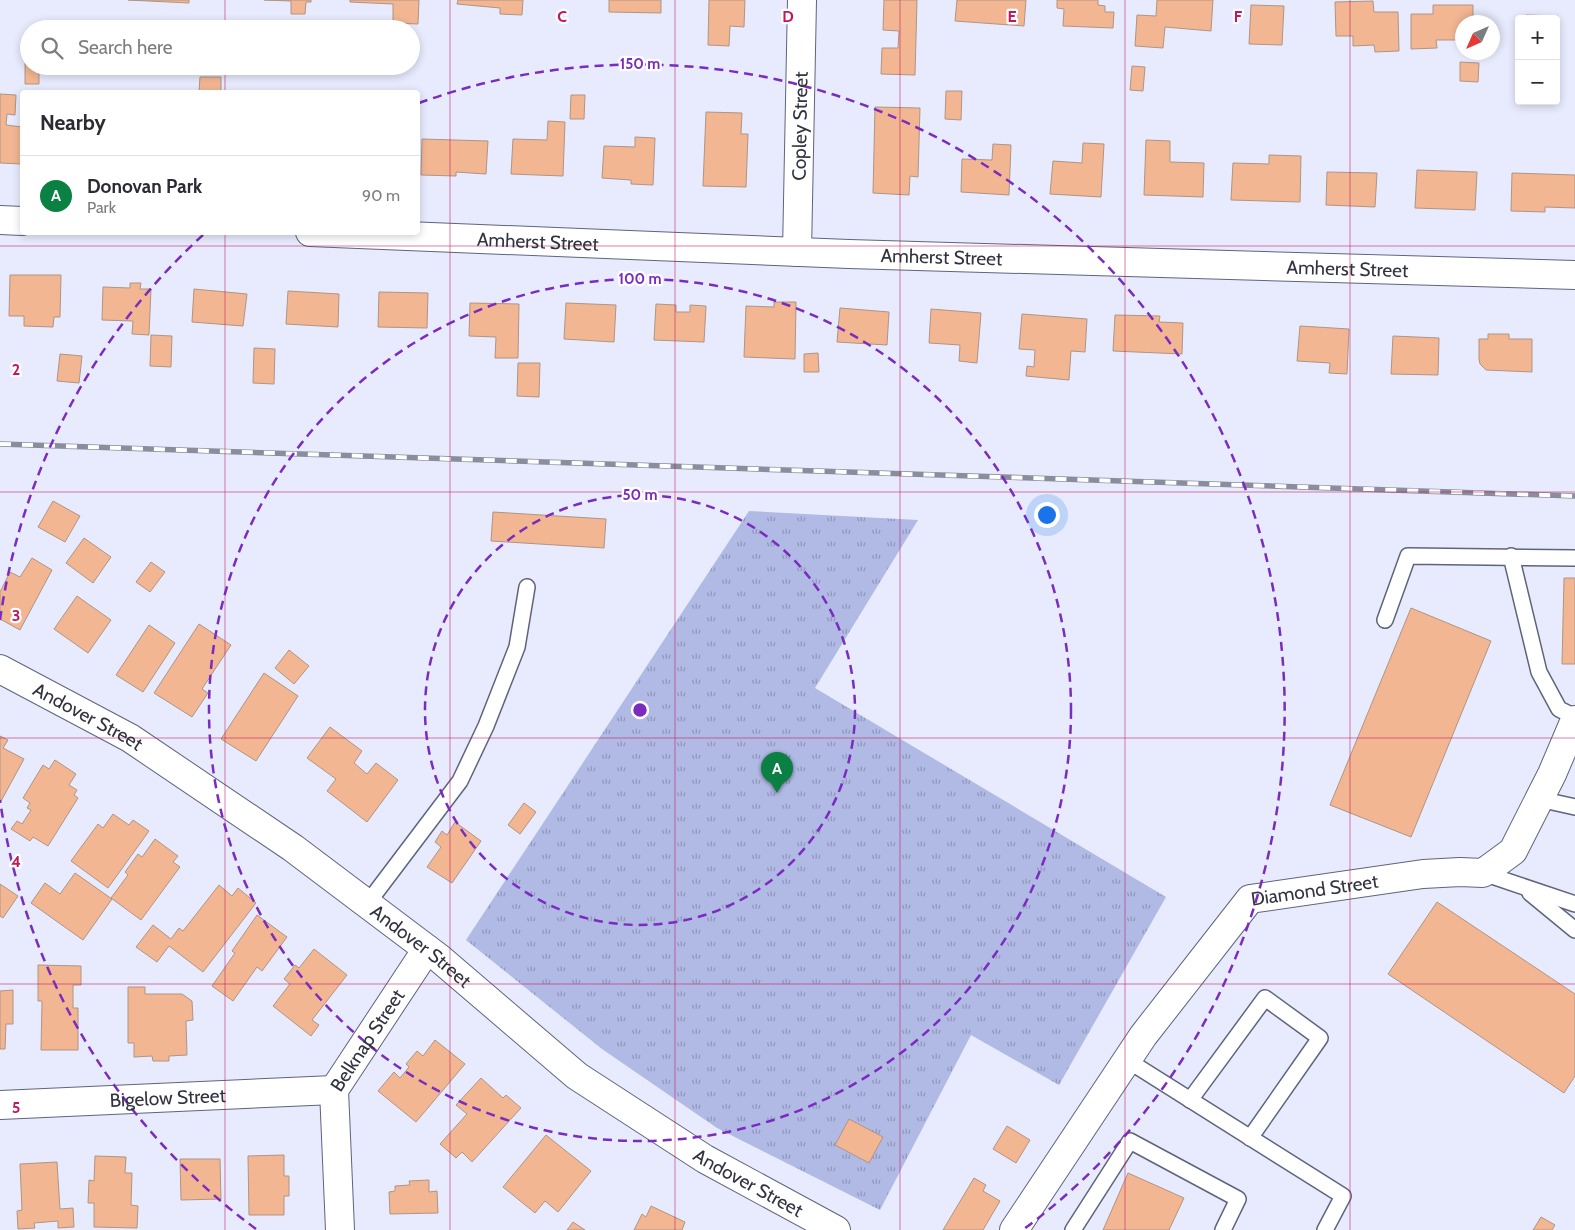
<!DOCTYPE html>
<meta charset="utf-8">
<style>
:root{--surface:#fff;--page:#f7f7f7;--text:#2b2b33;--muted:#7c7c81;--line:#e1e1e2;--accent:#0b8043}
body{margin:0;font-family:Cabin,sans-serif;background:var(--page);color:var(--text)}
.controls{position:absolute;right:15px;top:15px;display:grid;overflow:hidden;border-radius:5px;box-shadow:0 2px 8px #0003}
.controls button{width:45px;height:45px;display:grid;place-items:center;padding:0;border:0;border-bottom:1px solid var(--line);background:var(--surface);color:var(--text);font:25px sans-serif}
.compass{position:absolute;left:1455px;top:15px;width:45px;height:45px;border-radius:50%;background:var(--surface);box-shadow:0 2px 8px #0003;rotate:225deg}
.you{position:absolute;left:1046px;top:514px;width:18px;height:18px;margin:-12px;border:4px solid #fff;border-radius:50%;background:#1a73e8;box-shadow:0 0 0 8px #1a73e833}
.badge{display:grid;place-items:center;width:32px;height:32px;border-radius:50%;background:var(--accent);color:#fff;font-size:16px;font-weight:700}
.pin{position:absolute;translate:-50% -41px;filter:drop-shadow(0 1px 2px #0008)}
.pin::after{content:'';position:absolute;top:26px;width:18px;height:15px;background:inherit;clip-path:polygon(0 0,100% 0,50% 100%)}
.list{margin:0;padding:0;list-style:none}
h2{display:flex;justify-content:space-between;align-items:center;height:65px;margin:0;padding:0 20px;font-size:21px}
h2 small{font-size:16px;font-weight:400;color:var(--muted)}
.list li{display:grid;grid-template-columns:32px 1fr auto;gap:15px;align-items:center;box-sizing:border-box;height:80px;padding:0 20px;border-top:1px solid var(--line)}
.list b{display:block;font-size:19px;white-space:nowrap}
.list p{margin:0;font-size:16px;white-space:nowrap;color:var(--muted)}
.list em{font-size:16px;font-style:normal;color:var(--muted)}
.icon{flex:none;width:28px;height:28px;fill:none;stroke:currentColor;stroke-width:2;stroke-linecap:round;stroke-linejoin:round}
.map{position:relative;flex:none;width:1575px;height:1230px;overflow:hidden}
.search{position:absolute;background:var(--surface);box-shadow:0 2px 8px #0003;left:20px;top:20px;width:400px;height:55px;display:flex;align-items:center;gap:12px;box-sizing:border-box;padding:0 18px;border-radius:28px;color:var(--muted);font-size:19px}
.panel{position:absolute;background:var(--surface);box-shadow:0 2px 8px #0003;left:20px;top:90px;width:400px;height:145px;border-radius:5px}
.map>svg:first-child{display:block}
.grass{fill:url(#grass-tufts)}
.building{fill:#f2b693;stroke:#b09484}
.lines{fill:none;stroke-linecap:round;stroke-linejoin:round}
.lane-casing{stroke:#5f647d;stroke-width:18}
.street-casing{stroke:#5f647d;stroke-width:30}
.secondary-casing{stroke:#5f647d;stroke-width:30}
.lane{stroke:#fff;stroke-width:15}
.street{stroke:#fff;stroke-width:28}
.secondary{stroke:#fff;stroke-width:28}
.rail-casing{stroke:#8a8d9c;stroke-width:5.5}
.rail{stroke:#fff;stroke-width:4;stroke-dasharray:11;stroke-linecap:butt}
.grid{fill:none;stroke:#c2185b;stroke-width:1;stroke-opacity:0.55}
.ring{fill:none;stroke:#7b2cbf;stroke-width:2.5;stroke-dasharray:9 6}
.labels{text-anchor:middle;stroke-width:4.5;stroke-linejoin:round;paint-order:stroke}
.street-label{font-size:19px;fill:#31333f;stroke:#fff}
.grid-label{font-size:16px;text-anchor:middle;font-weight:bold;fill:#c2185b;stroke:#fff;stroke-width:4.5;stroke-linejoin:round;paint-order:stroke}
.centre{fill:#7b2cbf;stroke:#fff;stroke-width:2.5}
.ring-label{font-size:15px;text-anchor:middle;font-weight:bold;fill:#7b2cbf;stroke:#fff;stroke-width:4.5;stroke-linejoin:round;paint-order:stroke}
</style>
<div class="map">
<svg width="1575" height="1230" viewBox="0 0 1575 1230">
<defs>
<pattern id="grass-tufts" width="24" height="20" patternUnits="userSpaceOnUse" patternTransform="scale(1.25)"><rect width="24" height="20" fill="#b1b9e5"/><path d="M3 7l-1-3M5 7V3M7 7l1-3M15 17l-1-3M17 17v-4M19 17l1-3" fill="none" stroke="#9197bb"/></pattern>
</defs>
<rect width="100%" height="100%" fill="#e7ebfd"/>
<polygon class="grass" points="749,511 918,520 815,688 1166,897 1059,1085 971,1035 880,1210 717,1128 602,1049 466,940"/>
<g class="building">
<polygon points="128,0 189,0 189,3"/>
<polygon points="264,0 311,0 311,2 306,2 305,14 291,14 291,1"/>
<polygon points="350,0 419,0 418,24 393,23 393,4 350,2"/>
<polygon points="458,0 523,0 522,15 500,14 500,8 457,4"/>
<polygon points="609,0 661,0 661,13 609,12"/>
<polygon points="709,0 745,0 744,27 730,26 729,46 708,45"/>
<polygon points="884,0 917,0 915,75 881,74 882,48 898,48 899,31 883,30"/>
<polygon points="957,0 1026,0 1024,26 955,21"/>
<polygon points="1057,0 1098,0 1098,5 1105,6 1105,12 1114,12 1113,28 1063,26 1064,9 1057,8"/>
<polygon points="1157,0 1213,0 1211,31 1165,27 1163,48 1135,46 1137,15 1156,16"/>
<polygon points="1373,1 1374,12 1398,12 1399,51 1375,52 1374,45 1353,46 1353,36 1336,36 1335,2"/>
<polygon points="1251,5 1284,6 1282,45 1249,44"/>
<polygon points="1433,5 1473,5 1473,22 1462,22 1462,40 1436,40 1437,48 1411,49 1411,14 1433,14"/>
<polygon points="1526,15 1558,16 1556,63 1556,19 1526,19"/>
<polygon points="1460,62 1479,63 1478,82 1460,81"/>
<polygon points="25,63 29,63 29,66 39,66 39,84 25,84"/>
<polygon points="1132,66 1145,67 1143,91 1130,90"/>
<polygon points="200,77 221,77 221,92 199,92"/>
<polygon points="946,91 962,91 961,120 945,119"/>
<polygon points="0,94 16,95 15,115 7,114 6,125 22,127 22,164 0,163"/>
<polygon points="571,95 585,95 584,119 570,119"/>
<polygon points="875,107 920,108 918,177 910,176 909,195 873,193"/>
<polygon points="706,112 742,113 741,134 748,134 746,187 703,186"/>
<polygon points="548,121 565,122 563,176 511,174 513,139 547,140"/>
<polygon points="635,137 655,138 653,185 631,184 631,180 602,178 604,146 635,147"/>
<polygon points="422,139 488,141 486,174 456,172 456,176 421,175"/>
<polygon points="1146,140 1170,141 1170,162 1204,163 1203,197 1144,195"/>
<polygon points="1083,143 1104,144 1101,197 1050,194 1053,161 1082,163"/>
<polygon points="993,144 1011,145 1009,195 961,192 962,159 992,160"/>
<polygon points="1269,155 1301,156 1300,202 1231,200 1233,163 1269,164"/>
<polygon points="1417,170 1477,172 1475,210 1415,208"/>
<polygon points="1327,172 1377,173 1375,207 1326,205"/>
<polygon points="1512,173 1575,175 1575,208 1545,207 1545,212 1511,211"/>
<polygon points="10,275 61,275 60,317 54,317 53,327 24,326 24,316 9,316"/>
<polygon points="130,283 141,283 140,289 151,289 149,335 132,334 133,321 102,320 103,287 130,288"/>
<polygon points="194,289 247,294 243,326 192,322"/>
<polygon points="288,291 339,294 338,327 286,324"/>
<polygon points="379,292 428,293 427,328 378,327"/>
<polygon points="774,302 796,302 795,359 744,357 746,306 774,307"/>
<polygon points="470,303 519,304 518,358 495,358 496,337 469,336"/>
<polygon points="566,303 616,305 614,342 564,339"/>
<polygon points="656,304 676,305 676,312 690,312 690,305 706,306 704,342 654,340"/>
<polygon points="840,308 889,312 887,345 837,342"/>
<polygon points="931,309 981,313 977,363 959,361 960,345 929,343"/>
<polygon points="1022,314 1087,319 1085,352 1071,351 1069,380 1026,376 1027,366 1034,367 1035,350 1019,349"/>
<polygon points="1115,315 1160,316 1159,322 1183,323 1182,354 1113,351"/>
<polygon points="1300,326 1349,329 1347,374 1329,373 1330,363 1297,361"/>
<polygon points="1488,334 1509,334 1509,339 1532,339 1532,372 1486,370 1480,364 1479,359 1479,339 1488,339"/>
<polygon points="151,335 172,336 171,367 150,366"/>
<polygon points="1393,336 1439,338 1438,375 1391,374"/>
<polygon points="254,348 275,349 274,384 253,383"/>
<polygon points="818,353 819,372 804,372 804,354"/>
<polygon points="60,354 82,356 79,383 57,381"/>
<polygon points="518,363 540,363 539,397 517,396"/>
<polygon points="53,501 80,516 65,542 38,527"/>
<polygon points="493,512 606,519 604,548 491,541"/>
<polygon points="84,538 111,557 93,583 66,563"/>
<polygon points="32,558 52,570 20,630 0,619 0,592 10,572 20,577"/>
<polygon points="151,562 165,572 150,592 136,582"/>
<polygon points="1564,578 1575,578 1575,664 1562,664"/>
<polygon points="77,596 111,620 88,653 54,629"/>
<polygon points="1411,608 1491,641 1411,837 1330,805"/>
<polygon points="199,624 231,645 202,689 208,693 192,717 154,693"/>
<polygon points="149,625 175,643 143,692 116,675"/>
<polygon points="289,650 309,666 294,684 275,668"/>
<polygon points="264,673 298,696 256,761 221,739"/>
<polygon points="330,727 362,751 354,763 367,774 376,763 398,780 367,822 327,791 336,779 307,758"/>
<polygon points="0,736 8,740 3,748 24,759 0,803"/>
<polygon points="55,760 76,774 69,785 77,790 74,795 78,798 48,846 33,837 30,841 11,829 17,821 22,824 31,810 27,808 30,803 23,798 43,765 49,769"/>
<polygon points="524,803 536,812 520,834 508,825"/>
<polygon points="113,814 129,825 133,820 149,831 108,888 71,861 98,824 103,828"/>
<polygon points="455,822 481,841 452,883 427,867 441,847 435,842 442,831 447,835"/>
<polygon points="155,839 178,856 173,862 180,867 141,920 111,898 128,875 125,872 138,854 142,857"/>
<polygon points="75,873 112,899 83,940 31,903 45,883 60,894"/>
<polygon points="0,884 18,896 3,918 0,916"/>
<polygon points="219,885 232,896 238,888 256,903 203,972 169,946 157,962 136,947 153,925 171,939 179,928 183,931"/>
<polygon points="1437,902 1575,994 1575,1076 1564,1093 1388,974"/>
<polygon points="257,915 287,937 262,971 257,967 233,1001 212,986 235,953 232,951"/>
<polygon points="314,949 347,975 312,1020 319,1025 311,1036 273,1006 290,984 284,979 295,965 299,968"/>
<polygon points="38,965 81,966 81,985 73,985 73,1008 78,1008 78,1050 41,1050 42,1001 38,1001"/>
<polygon points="128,987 145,987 145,994 182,994 192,1001 193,1020 186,1021 187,1055 169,1056 169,1061 153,1061 152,1056 134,1057 134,1043 128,1043"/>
<polygon points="13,990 13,1024 6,1024 5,1049 0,1049 0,991"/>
<polygon points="435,1040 465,1064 416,1122 378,1091 394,1072 400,1078 409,1067 406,1064 417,1051 423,1056"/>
<polygon points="481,1078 503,1098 506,1095 521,1108 472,1162 462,1152 456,1158 440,1144 467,1114 456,1105"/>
<polygon points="849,1119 883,1137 869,1163 835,1145"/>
<polygon points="1007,1126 1030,1140 1016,1163 993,1149"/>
<polygon points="546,1135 591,1171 558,1212 545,1201 535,1213 503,1187"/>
<polygon points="284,1155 284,1176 289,1176 289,1196 284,1196 284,1215 249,1215 248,1156"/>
<polygon points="95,1156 126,1157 125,1173 132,1173 131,1205 138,1206 137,1228 94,1227 94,1203 88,1203 89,1180 94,1181"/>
<polygon points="180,1159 220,1159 221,1199 181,1200"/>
<polygon points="57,1162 60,1209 73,1208 74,1227 58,1228 58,1221 34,1223 35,1228 18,1229 17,1211 22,1210 20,1164"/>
<polygon points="1128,1173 1184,1198 1169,1230 1103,1230"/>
<polygon points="974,1178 986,1185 983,1191 1000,1201 983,1230 943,1230"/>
<polygon points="429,1180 429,1192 437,1191 438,1213 390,1214 389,1192 395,1191 395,1186 410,1185 409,1181"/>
<polygon points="651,1206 685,1222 682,1230 634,1230 642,1214 646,1217"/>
<polygon points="1541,1217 1555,1225 1552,1230 1533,1230"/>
<polygon points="573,1222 585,1230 567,1230"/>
</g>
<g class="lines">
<g class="lane-casing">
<g id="lane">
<polyline points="1511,556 1539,672 1559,709 1575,717"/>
<polyline points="1385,620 1408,556 1575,558"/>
<polyline points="1539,799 1575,807"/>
<polyline points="1483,873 1575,904"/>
<polyline points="1530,893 1575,930"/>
<polyline points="367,904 460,781 486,726 517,647 527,587"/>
<polyline points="1127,1060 1343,1196 1325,1230"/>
<polyline points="1190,1100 1265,998 1320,1038 1250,1138"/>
<polyline points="1073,1230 1130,1141 1238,1199 1223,1230"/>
</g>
</g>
<g class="street-casing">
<g id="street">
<polyline points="0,220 22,221"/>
<path id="s1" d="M 310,232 L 849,254 L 1575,275"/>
<path id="s2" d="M 797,252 L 802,0"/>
<path id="s3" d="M 0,1105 L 334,1090"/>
<path id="s4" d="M 340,1230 L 334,1090 L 427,949"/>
<path id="s5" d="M 1014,1230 L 1143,1036 L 1250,899 L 1423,874 L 1460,872 L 1483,873 L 1513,851 L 1552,774 L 1575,720"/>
</g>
</g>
<g class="secondary-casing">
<g id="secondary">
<path id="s6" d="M 0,669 L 130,738 L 293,848 L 439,958 L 577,1076 L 705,1159 L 836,1230"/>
</g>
</g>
<use href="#lane" class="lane"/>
<use href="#street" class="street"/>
<use href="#secondary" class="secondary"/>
<g class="rail-casing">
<polyline id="rail" points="0,444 1575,496"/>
</g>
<use href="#rail" class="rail"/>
</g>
<path class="grid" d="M 225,0 L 225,29M 450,0 L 450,1230M 675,0 L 675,1230M 900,0 L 900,1230M 1125,0 L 1125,1230M 1350,0 L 1350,1230M 225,66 L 225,92M 225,232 L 225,1230M 0,246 L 1575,246M 0,492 L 1575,492M 0,738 L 1575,738M 0,984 L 1575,984"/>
<g class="ring">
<circle cx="640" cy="710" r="215"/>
<circle cx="640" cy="710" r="431"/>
<path d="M256 1229A646 646 0 0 1 0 800M0 620A646 646 0 0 1 204 234M419 103A646 646 0 0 1 1024 1229"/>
</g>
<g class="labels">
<g class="street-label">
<text dy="7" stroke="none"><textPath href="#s2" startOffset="126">Copley Street</textPath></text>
<text dy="7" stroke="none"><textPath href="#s1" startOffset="228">Amherst Street</textPath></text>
<text dy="7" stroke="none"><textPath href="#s1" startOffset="632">Amherst Street</textPath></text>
<text dy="7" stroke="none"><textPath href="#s1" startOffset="1038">Amherst Street</textPath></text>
<text dy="7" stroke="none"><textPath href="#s6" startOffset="100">Andover Street</textPath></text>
<text dy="7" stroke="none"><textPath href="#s5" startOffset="472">Diamond Street</textPath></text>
<text dy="7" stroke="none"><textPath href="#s6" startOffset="505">Andover Street</textPath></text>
<text dy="7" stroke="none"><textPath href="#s4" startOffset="200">Belknap Street</textPath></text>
<text dy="7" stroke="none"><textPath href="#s3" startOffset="168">Bigelow Street</textPath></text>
<text dy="7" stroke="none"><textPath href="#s6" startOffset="910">Andover Street</textPath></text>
</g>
</g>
<g class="grid-label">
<text x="562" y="22">C</text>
<text x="788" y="22">D</text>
<text x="1012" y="22">E</text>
<text x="1238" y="22">F</text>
<text x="16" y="375">2</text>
<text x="16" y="621">3</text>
<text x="16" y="867">4</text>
<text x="16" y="1113">5</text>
</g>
<circle cx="640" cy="710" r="8" class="centre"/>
<g class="ring-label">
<text x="640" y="69">150 m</text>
<text x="640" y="284">100 m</text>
<text x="640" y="500">50 m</text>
</g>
</svg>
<div class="controls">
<button>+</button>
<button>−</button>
</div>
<svg class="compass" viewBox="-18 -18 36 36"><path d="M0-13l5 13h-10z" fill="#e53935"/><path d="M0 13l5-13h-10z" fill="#7c7c81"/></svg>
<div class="you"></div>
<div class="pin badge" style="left:777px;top:793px">A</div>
<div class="search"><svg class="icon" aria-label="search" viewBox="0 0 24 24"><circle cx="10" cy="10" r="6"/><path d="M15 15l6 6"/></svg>Search here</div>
<section class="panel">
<h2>Nearby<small></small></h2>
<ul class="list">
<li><span class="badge">A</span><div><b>Donovan Park</b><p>Park</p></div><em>90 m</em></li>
</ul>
</section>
</div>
